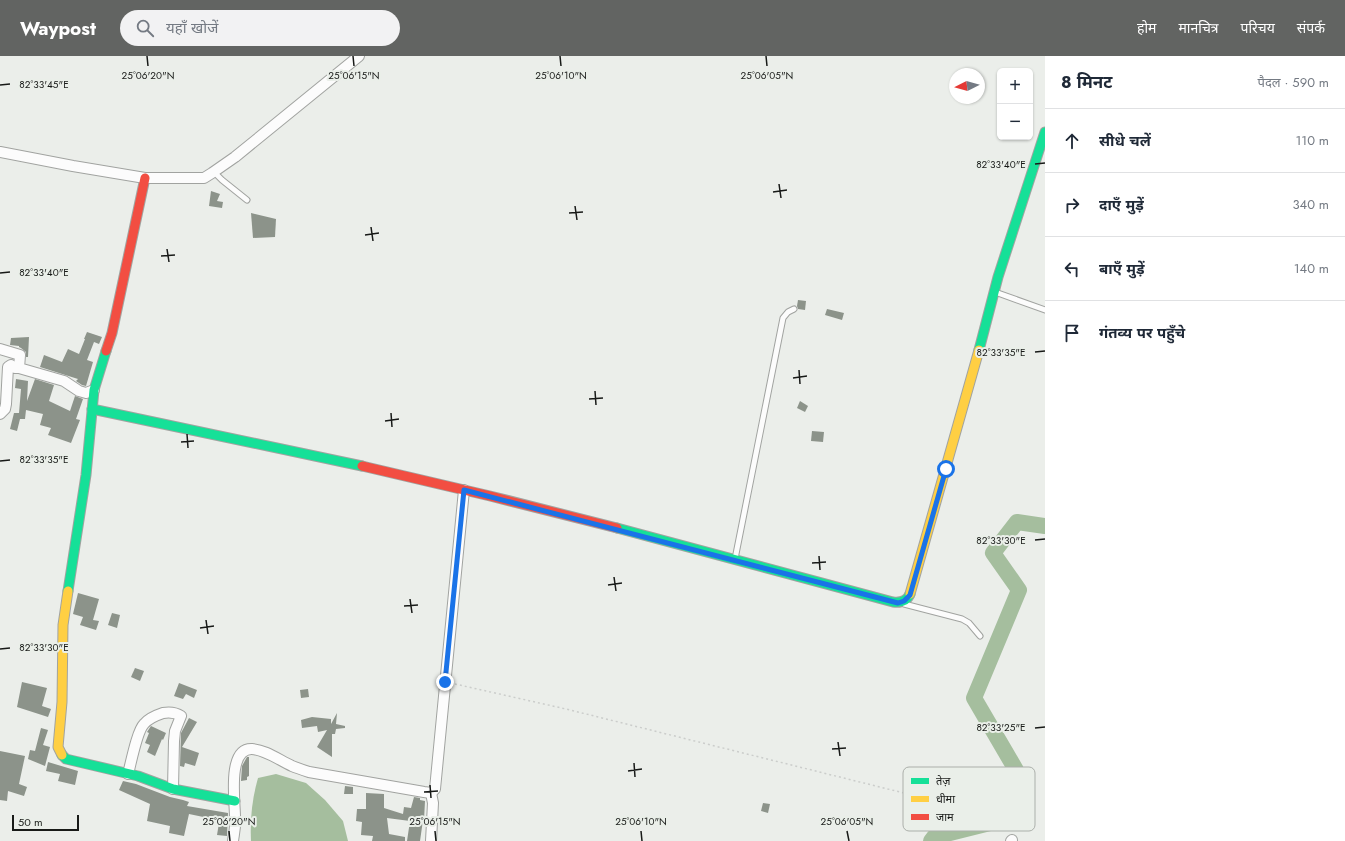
<!DOCTYPE html>
<html lang="hi">
<meta charset="utf-8">
<style>
:root{--surface:#fff;--page:#f2f2f3;--text:#1f2937;--muted:#747a83;--line:#e0e1e3;--accent:#626462}
body{margin:0;font-family:Jost,"Noto Sans Devanagari",sans-serif;background:var(--page);color:var(--text)}
.controls{position:absolute;right:12px;top:12px;display:grid;overflow:hidden;border-radius:6px;box-shadow:0 1px 3px #0004}
.controls button{width:36px;height:36px;display:grid;place-items:center;padding:0;border:0;border-bottom:1px solid var(--line);background:var(--surface);color:var(--text);font:20px sans-serif}
.compass{position:absolute;left:949px;top:12px;width:36px;height:36px;border-radius:50%;background:var(--surface);box-shadow:0 1px 3px #0004;rotate:264deg}
.scale{position:absolute;left:12px;bottom:10px;width:67px;box-sizing:border-box;padding-left:4px;border:2px solid #181a18;border-top:0;font-size:11px;line-height:14px;white-space:nowrap;color:#181a18;-webkit-text-stroke:3px #eaefe9;paint-order:stroke}
.stop{position:absolute;width:12px;height:12px;margin:-9px;border:3px solid #1a73e8;border-radius:50%;background:#fff}
.stop.end{background:#1a73e8;border-color:#fff;box-shadow:0 1px 4px #0008}
.list{margin:0;padding:0;list-style:none}
h2{display:flex;justify-content:space-between;align-items:center;height:52px;margin:0;padding:0 16px;font-size:17px}
h2 small{font-size:13px;font-weight:400;color:var(--muted)}
.list li{display:grid;grid-template-columns:26px 1fr auto;gap:12px;align-items:center;box-sizing:border-box;height:64px;padding:0 16px;border-top:1px solid var(--line)}
.list b{display:block;font-size:15px;white-space:nowrap}
.list em{font-size:13px;font-style:normal;color:var(--muted)}
.icon{flex:none;width:22px;height:22px;fill:none;stroke:currentColor;stroke-width:2;stroke-linecap:round;stroke-linejoin:round}
.map{position:relative;flex:none;width:1045px;height:785px;overflow:hidden}
header{display:flex;align-items:center;gap:24px;box-sizing:border-box;height:56px;padding:0 20px;background:var(--accent);color:#fff}
header strong{font-size:19px}
nav{display:flex;gap:22px;margin-inline-start:auto;font-size:14px}
.search{width:280px;height:36px;background:var(--page);display:flex;align-items:center;gap:10px;box-sizing:border-box;padding:0 14px;border-radius:22px;color:var(--muted);font-size:15px}
main{display:flex}
aside{flex:1;background:var(--surface)}
.map>svg:first-child{display:block}
.water{fill:#a5be9e}
.lines{fill:none;stroke-linecap:round;stroke-linejoin:round}
.river{stroke:#a5be9e;stroke-width:16}
.building{fill:#8c938a}
.lane-casing{stroke:#a1a3a0;stroke-width:7}
.street-casing{stroke:#a1a3a0;stroke-width:12}
.fast-casing{stroke:#a1a3a0;stroke-width:11}
.slow-casing{stroke:#a1a3a0;stroke-width:11}
.jam-casing{stroke:#a1a3a0;stroke-width:11}
.path{stroke:#cbcdcb;stroke-width:1.5;stroke-dasharray:2 3;stroke-linecap:butt}
.lane{stroke:#fcfcfc;stroke-width:5}
.street{stroke:#fcfcfc;stroke-width:10}
.fast{stroke:#16e098;stroke-width:9}
.slow{stroke:#ffcf43;stroke-width:9}
.jam{stroke:#f24e42;stroke-width:9}
.route{stroke:#1a73e8;stroke-width:5}
.ticks{fill:none;stroke:#181a18;stroke-width:1.5}
.key{fill:#eaefe9;stroke:#abafaa;stroke-width:1}
.key-label{font-size:11px;fill:#181a18}
.ticks-label{font-size:10px;text-anchor:middle;fill:#181a18;stroke:#eaefe9;stroke-width:4;stroke-linejoin:round;paint-order:stroke}
</style>
<header>
<strong>Waypost</strong>
<div class="search"><svg class="icon" aria-label="search" viewBox="0 0 24 24"><circle cx="10" cy="10" r="6"/><path d="M15 15l6 6"/></svg>यहाँ खोजें</div>
<nav><a>होम</a><a>मानचित्र</a><a>परिचय</a><a>संपर्क</a></nav>
</header>
<main>
<div class="map">
<svg width="1045" height="785" viewBox="0 0 1045 785">
<rect width="100%" height="100%" fill="#ebeeea"/>
<path class="water" d="M 276,718 L 306,727 L 325,744 L 343,765 L 348,785 L 251,785 C 250,763 252,743 258,722 Z"/>
<g class="lines">
<polyline class="river" points="931,785 934,781 990,767 1016,714 974,642 1019,534 993,497 1017,466 1045,470"/>
</g>
<g class="building">
<polygon points="211,135 220,138 217,145 223,146 222,152 209,150"/>
<polygon points="251,157 276,163 275,181 253,182"/>
<polygon points="798,244 806,245 805,254 798,253 797,250"/>
<polygon points="827,253 844,257 842,264 825,259"/>
<polygon points="87,276 102,281 99,288 94,286 87,304 93,306 86,330 82,329 76,325 78,323 40,311 44,299 62,306 68,293 79,298 85,283 84,283"/>
<polygon points="29,281 28,301 26,301 26,296 21,292 19,291 19,290 10,289 11,282"/>
<polygon points="16,323 28,325 27,345 35,323 54,329 49,345 70,355 75,340 83,343 76,363 80,364 71,387 48,379 51,372 40,369 43,358 26,354 25,363 20,363 17,375 10,373 14,357 19,357 21,333 15,332"/>
<polygon points="800,345 808,350 805,356 797,352"/>
<polygon points="812,375 824,376 823,386 811,385"/>
<polygon points="78,537 99,543 93,564 99,565 96,574 80,569 83,561 73,558"/>
<polygon points="112,557 120,559 117,572 108,569"/>
<polygon points="135,612 144,615 140,625 131,621"/>
<polygon points="22,626 47,632 42,650 51,653 48,661 17,651"/>
<polygon points="179,627 197,634 194,642 186,638 183,643 174,640"/>
<polygon points="308,633 309,641 301,642 300,634"/>
<polygon points="337,657 336,668 345,670 345,672 336,673 335,678 332,678 332,701 317,691 327,674 318,676 317,670 302,672 301,664 312,661 331,663 331,668"/>
<polygon points="189,662 197,666 182,691 199,697 195,710 185,707 184,711 180,710 181,677"/>
<polygon points="151,670 166,677 163,684 162,683 155,700 147,696 150,689 145,687 149,677 147,676"/>
<polygon points="41,672 48,674 43,689 50,691 45,710 28,703 30,694 35,695"/>
<polygon points="0,695 25,700 19,728 27,731 24,740 8,735 7,745 0,744"/>
<polygon points="247,701 249,701 249,720 247,721 247,724 241,725 242,710"/>
<polygon points="48,706 78,715 75,729 58,725 60,718 46,715"/>
<polygon points="123,725 136,728 170,741 183,744 189,746 187,750 228,757 227,780 217,779 219,767 213,766 213,763 189,758 184,780 169,777 170,770 147,765 150,748 119,734"/>
<polygon points="345,730 353,731 353,738 344,738"/>
<polygon points="366,737 384,738 384,752 403,758 404,751 411,752 414,741 420,742 420,744 425,745 424,764 423,764 420,785 407,785 410,765 387,762 389,778 405,781 405,785 372,785 373,780 361,779 362,766 356,765 357,753 366,753"/>
<polygon points="763,747 770,748 768,757 761,755"/>
</g>
<g class="lines">
<g class="lane-casing">
<g id="lane">
<polyline points="214,116 222,124 247,144"/>
<polyline points="995,236 1045,254"/>
<polyline points="735,503 783,262 788,256 794,253"/>
<polyline points="904,548 962,563 969,567 980,580"/>
</g>
</g>
<g class="street-casing">
<g id="street">
<polyline points="0,96 73,110 145,122 204,122 212,117 235,101 359,0"/>
<polyline points="0,293 20,299 19,312 64,325 79,335 86,337 94,334"/>
<polyline points="0,358 5,353 6,348 8,311 11,309 15,312 19,312"/>
<path d="M 128,718 C 131,707 137,675 144,668 C 148,663 157,659 163,657 C 169,656 175,656 181,660 L 175,675 L 174,685 L 173,733"/>
<path d="M 233,785 C 234,777 236,769 235,761 C 235,745 227,692 252,693 C 266,694 279,704 292,710 C 297,712 303,714 309,716 L 424,736 L 431,737 L 435,733 L 464,434"/>
<polyline points="431,785 433,747 431,737"/>
<polyline points="1011,785 1012,784"/>
</g>
</g>
<g class="fast-casing">
<g id="fast">
<polyline points="979,294 998,221 1045,76"/>
<polyline points="92,353 362,410"/>
<path d="M 617,472 L 893,546 C 901,547 907,545 910,538"/>
<polyline points="68,535 86,419 94,334 106,295"/>
<polyline points="62,699 66,703 138,720 173,733 235,745"/>
</g>
</g>
<g class="slow-casing">
<g id="slow">
<polyline points="910,538 979,294"/>
<polyline points="62,699 58,691 62,646 63,569 68,535"/>
</g>
</g>
<g class="jam-casing">
<g id="jam">
<polyline points="106,295 112,277 145,122"/>
<polyline points="362,410 490,440 617,472"/>
</g>
</g>
<polyline class="path" points="455,628 566,653 916,740"/>
<use href="#lane" class="lane"/>
<use href="#street" class="street"/>
<use href="#fast" class="fast"/>
<use href="#slow" class="slow"/>
<use href="#jam" class="jam"/>
</g>
<g class="lines">
<polyline class="route" points="445,626 464,434 898,547 904,545 910,539 946,413"/>
</g>
<path class="ticks" d="M 147,0 L 148,10M 353,0 L 354,10M 560,0 L 561,10M 766,0 L 767,10M 0,29 L 10,28M 1035,108 L 1045,107M 779,128 L 781,142M 773,136 L 787,134M 575,150 L 577,164M 569,157 L 583,156M 371,171 L 373,185M 365,179 L 379,177M 167,193 L 169,206M 161,200 L 175,199M 0,217 L 10,216M 1035,296 L 1045,295M 799,314 L 800,328M 793,322 L 807,320M 595,335 L 596,349M 589,343 L 603,342M 391,357 L 392,371M 385,365 L 399,363M 187,378 L 188,392M 181,386 L 194,385M 0,405 L 10,404M 1035,484 L 1045,483M 819,500 L 820,514M 812,507 L 826,506M 614,521 L 616,535M 608,529 L 622,527M 410,543 L 412,557M 404,550 L 418,549M 206,564 L 208,578M 200,572 L 214,570M 0,593 L 10,592M 1035,672 L 1045,671M 838,686 L 840,700M 832,693 L 846,692M 634,707 L 635,721M 628,715 L 642,713M 430,729 L 431,742M 424,736 L 438,735M 229,775 L 230,785M 435,775 L 436,785M 641,775 L 642,785M 847,775 L 849,785"/>
<rect x="903" y="711" width="132" height="64" rx="6" class="key"/>
<rect x="911" y="722" width="18" height="6" fill="#16e098"/>
<rect x="911" y="740" width="18" height="6" fill="#ffcf43"/>
<rect x="911" y="758" width="18" height="6" fill="#f24e42"/>
<g class="key-label">
<text x="936" y="729">तेज़</text>
<text x="936" y="747">धीमा</text>
<text x="936" y="765">जाम</text>
</g>
<g class="ticks-label">
<text x="148" y="23">25°06'20"N</text>
<text x="354" y="23">25°06'15"N</text>
<text x="561" y="23">25°06'10"N</text>
<text x="767" y="23">25°06'05"N</text>
<text x="44" y="32">82°33'45"E</text>
<text x="1001" y="112">82°33'40"E</text>
<text x="44" y="220">82°33'40"E</text>
<text x="1001" y="300">82°33'35"E</text>
<text x="44" y="407">82°33'35"E</text>
<text x="1001" y="488">82°33'30"E</text>
<text x="44" y="595">82°33'30"E</text>
<text x="1001" y="675">82°33'25"E</text>
<text x="229" y="769">25°06'20"N</text>
<text x="435" y="769">25°06'15"N</text>
<text x="641" y="769">25°06'10"N</text>
<text x="847" y="769">25°06'05"N</text>
</g>
</svg>
<div class="controls">
<button>+</button>
<button>−</button>
</div>
<svg class="compass" viewBox="-18 -18 36 36"><path d="M0-13l5 13h-10z" fill="#e53935"/><path d="M0 13l5-13h-10z" fill="#747a83"/></svg>
<div class="scale">50 m</div>
<div class="stop" style="left:946px;top:413px"></div>
<div class="stop end" style="left:445px;top:626px"></div>
</div>
<aside>
<h2>8 मिनट<small>पैदल · 590 m</small></h2>
<ul class="list">
<li><svg class="icon" aria-label="ahead" viewBox="0 0 24 24"><path d="M12 20V5M6 11l6-6 6 6"/></svg><div><b>सीधे चलें</b></div><em>110 m</em></li>
<li><svg class="icon" aria-label="right" viewBox="0 0 24 24"><path d="M7 20v-9h11M14 6l5 5-5 5"/></svg><div><b>दाएँ मुड़ें</b></div><em>340 m</em></li>
<li><svg class="icon" aria-label="left" viewBox="0 0 24 24"><path d="M17 20v-9H6M10 6l-5 5 5 5"/></svg><div><b>बाएँ मुड़ें</b></div><em>140 m</em></li>
<li><svg class="icon" aria-label="arrive" viewBox="0 0 24 24"><path d="M6 21V4h12l-3 4 3 4H6"/></svg><div><b>गंतव्य पर पहुँचे</b></div></li>
</ul>
</aside>
</main>
